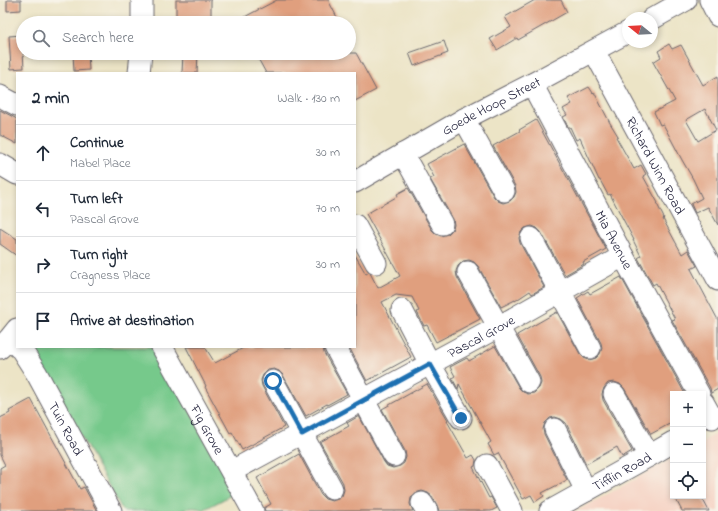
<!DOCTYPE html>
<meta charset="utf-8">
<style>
:root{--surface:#fff;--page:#f6f6f7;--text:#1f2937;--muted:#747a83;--line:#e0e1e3}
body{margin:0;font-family:"Indie Flower",sans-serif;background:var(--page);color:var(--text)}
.controls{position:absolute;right:12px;bottom:12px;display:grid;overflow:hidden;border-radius:0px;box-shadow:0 2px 6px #0003}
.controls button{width:36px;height:36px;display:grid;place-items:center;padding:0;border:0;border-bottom:1px solid var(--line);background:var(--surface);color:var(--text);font:20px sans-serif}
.compass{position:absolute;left:622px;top:12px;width:36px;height:36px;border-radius:50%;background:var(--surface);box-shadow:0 2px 6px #0003;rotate:288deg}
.stop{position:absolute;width:12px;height:12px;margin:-9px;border:3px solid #1f6fb2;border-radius:50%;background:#fff}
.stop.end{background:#1f6fb2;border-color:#fff;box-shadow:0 1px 4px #0008}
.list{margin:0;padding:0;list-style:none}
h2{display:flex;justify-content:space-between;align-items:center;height:52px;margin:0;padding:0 16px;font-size:17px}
h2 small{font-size:13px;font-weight:400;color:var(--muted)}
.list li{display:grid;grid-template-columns:26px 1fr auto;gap:12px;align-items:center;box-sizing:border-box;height:56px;padding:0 16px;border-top:1px solid var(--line)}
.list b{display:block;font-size:15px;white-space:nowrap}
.list p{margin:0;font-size:13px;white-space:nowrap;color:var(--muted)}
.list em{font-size:13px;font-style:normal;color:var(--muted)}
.icon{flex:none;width:22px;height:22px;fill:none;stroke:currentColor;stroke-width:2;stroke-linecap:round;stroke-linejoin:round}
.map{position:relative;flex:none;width:718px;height:511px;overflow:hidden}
.search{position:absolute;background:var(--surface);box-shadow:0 2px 6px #0003;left:16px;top:16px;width:340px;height:44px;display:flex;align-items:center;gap:10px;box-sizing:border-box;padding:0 14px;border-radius:22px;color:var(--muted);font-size:15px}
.panel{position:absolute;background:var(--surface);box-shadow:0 2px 6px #0003;left:16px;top:72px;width:340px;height:276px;border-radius:0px}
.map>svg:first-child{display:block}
.built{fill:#f6d2c3}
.green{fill:#76c98b;stroke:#4c7663}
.building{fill:#e09f7e;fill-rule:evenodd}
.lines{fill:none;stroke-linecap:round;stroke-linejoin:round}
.minor-casing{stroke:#69666c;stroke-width:23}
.minor{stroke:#fff;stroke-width:21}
.route{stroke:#1f6fb2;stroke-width:5}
.labels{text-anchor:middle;stroke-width:3;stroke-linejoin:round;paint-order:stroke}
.street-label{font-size:14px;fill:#22223b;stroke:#f7f3e8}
</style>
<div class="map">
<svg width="718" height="511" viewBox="0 0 718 511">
<rect width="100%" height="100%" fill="#f7f3e8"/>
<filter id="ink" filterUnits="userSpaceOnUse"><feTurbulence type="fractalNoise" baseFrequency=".025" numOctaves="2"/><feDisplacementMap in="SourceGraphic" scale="8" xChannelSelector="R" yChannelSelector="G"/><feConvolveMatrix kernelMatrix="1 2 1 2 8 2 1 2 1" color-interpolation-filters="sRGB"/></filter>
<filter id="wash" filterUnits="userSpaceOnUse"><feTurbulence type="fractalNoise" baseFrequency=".012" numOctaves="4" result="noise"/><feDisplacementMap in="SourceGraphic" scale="16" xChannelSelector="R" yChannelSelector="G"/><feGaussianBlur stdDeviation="0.9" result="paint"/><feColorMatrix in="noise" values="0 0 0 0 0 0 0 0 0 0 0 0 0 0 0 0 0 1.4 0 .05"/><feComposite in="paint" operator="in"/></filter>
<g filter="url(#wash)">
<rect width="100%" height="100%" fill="#ece4c6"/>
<polygon class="built" points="718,433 718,511 577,511 673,458 673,496 703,496 703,441"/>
<path class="green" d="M 34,347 L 156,347 L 235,493 L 203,510 C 197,507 188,507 181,511 L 123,511 L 35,355 Z"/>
<g id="blocks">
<g class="building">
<polygon points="7,0 21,0 21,10 7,11"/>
<rect x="176" y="0" width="35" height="23"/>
<polygon points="277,0 328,0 340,23 233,23"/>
<polygon points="535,0 561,0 567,12 518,40 517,38 497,50 490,39 511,27 505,17"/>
<polygon points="22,35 24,68 11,69 9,36"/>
<polygon points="444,41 448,53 414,66 409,53"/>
<path d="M 669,44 L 672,49 L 681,45 L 703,85 L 718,76 L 718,225 L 708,207 L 695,213 L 691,204 L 702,198 L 693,179 L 682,160 L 663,124 L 660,125 L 654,112 L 675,101 L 653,62 L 661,57 L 658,51 ZM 705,109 L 716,130 L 698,141 L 686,120 Z"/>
<polygon points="73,53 88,53 89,70 74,71"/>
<polygon points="183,53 198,53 197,73 182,73"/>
<polygon points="255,53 356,53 376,90 355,101 355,73 266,73"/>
<polygon points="589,87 593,93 594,92 610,123 618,136 616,137 634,169 641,165 646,174 643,176 658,203 657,204 664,218 663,219 682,254 688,250 697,266 691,269 718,320 718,389 711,393 710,388 672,320 675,319 656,283 653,285 638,258 641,256 633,240 634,240 624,221 610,194 608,195 600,180 599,180 580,138 576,140 570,127 568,127 563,117 567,115 563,109 572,104 568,98"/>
<polygon points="0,110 17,119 17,144 0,135"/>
<polygon points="536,120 606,249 583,262 584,264 565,275 541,232 537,228 532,226 525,228 521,232 519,238 520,243 544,287 532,294 530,291 515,301 515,300 501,307 478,266 474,262 469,260 463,261 458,266 456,271 457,277 480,319 436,342 427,325 424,326 417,312 419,311 412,297 396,295 382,302 411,357 367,381 349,347 355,347 355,255 366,274 369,272 370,273 378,288 400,276 366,214 398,196 397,194 408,188 432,230 436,234 441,236 448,234 452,230 454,225 453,219 430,179 434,177 427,164 464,144 494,197 498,201 503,203 510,201 514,197 516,192 515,186 493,146 520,131 519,130"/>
<polygon points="0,228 17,239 17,256 0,244"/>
<polygon points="621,277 685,394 673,394 673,422 651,434 624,388 620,384 614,382 608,383 604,388 602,394 603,400 632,451 622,457 617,447 586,464 566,423 561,419 555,417 550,418 545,423 543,429 544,434 567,480 542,493 544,496 535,502 531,495 523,499 498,453 494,455 488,444 491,442 459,384 458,389 452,378 455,376 450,367 467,358 469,361 495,346 519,388 523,392 528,394 534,393 539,388 541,383 540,377 517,335 557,312 580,354 584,358 589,360 596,358 600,354 602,348 601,343 577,298 588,291 590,294"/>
<polygon points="186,347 205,347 215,363 245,347 323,347 324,353 347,394 327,405 327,404 306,416 283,375 279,371 274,369 268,370 263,375 261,380 262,386 284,427 242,450 232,432 230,433 205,387 206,386"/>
<polygon points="427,384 448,420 447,421 468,458 473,455 476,460 475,466 473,467 489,498 491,497 497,508 491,511 439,511 437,505 432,496 428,493 422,491 415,493 411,498 410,504 413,511 265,511 264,508 271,504 257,478 299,454 321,495 325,499 332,501 338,499 342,496 344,490 343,483 320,442 349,426 347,423 359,416 384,462 387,466 393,468 400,466 404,463 406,457 405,451 382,409"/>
<polygon points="31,399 80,489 84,487 97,511 0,511 0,468 5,465 0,455 0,418 10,413 9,411"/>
<polygon points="674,496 701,496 709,511 682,511"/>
</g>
</g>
</g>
<g filter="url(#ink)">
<use href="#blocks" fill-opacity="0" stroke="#69666c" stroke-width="1"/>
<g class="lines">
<g class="minor-casing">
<g id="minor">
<polyline points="710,0 718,16"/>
<polyline points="652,19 686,0"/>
<polyline points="142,23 142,0"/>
<path id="s1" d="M 594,51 L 718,280"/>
<polyline points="139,73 141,53"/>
<path id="s2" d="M 532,84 L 623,256 L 699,394"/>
<polyline points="0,96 17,105"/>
<polyline points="464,119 504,191"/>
<polyline points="403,154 442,224"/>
<polyline points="0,164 17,174"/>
<path id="s3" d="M 355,182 L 464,119 L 532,84 L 628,32"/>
<polyline points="355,225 376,263"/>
<polyline points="531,238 590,348"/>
<polyline points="468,272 529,382"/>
<polyline points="402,310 430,364 461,418"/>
<path id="s4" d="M 18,347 L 21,349 L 37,374 L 111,511"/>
<path id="s5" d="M 162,347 L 253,511"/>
<polyline points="335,347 394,456"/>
<polyline points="0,348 9,339 17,329"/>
<polyline points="273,381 332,489"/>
<polyline points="614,394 649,456"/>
<polyline points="703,402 712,418"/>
<polyline points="555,429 586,491"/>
<polyline points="487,465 512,511"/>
<path id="s6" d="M 232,471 L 498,327 L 623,256"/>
<polyline points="422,503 427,511"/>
<path id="s7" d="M 550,511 L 649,456 L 673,442"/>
</g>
</g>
<use href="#minor" class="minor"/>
</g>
</g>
<g class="lines" filter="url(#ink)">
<polyline class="route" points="273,381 302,434 430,364 461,418"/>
</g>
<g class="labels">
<g class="street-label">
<text dy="5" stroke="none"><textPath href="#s3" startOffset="156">Goede Hoop Street</textPath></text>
<text dy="5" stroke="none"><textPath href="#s1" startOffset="130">Richard Winn Road</textPath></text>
<text dy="5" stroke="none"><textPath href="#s2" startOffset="176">Mia Avenue</textPath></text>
<text dy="5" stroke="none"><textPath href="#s6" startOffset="283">Pascal Grove</textPath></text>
<text dy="5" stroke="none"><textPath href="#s4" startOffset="95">Tuin Road</textPath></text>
<text dy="5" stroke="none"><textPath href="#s5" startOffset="94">Fig Grove</textPath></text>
<text dy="5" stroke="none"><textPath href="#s7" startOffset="82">Tifflin Road</textPath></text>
</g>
</g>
</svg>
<div class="controls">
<button>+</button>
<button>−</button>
<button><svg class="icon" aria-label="locate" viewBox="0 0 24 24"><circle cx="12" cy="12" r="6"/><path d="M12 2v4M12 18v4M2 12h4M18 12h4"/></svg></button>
</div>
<svg class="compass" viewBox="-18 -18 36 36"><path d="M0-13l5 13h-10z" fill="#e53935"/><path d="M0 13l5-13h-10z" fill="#747a83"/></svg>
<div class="stop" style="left:273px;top:381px"></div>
<div class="stop end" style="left:461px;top:418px"></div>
<div class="search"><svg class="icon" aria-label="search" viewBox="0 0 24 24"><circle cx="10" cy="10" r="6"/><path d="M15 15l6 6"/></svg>Search here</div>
<section class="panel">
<h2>2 min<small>Walk · 130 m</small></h2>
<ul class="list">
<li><svg class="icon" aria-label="ahead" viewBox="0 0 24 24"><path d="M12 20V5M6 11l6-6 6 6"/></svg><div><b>Continue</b><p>Mabel Place</p></div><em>30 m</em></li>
<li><svg class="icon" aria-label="left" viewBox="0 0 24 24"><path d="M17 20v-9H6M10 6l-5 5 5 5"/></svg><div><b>Turn left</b><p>Pascal Grove</p></div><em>70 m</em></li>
<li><svg class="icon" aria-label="right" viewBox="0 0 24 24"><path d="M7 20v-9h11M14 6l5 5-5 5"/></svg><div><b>Turn right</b><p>Cragness Place</p></div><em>30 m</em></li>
<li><svg class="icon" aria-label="arrive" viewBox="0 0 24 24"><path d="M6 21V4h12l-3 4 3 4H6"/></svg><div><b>Arrive at destination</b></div></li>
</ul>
</section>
</div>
